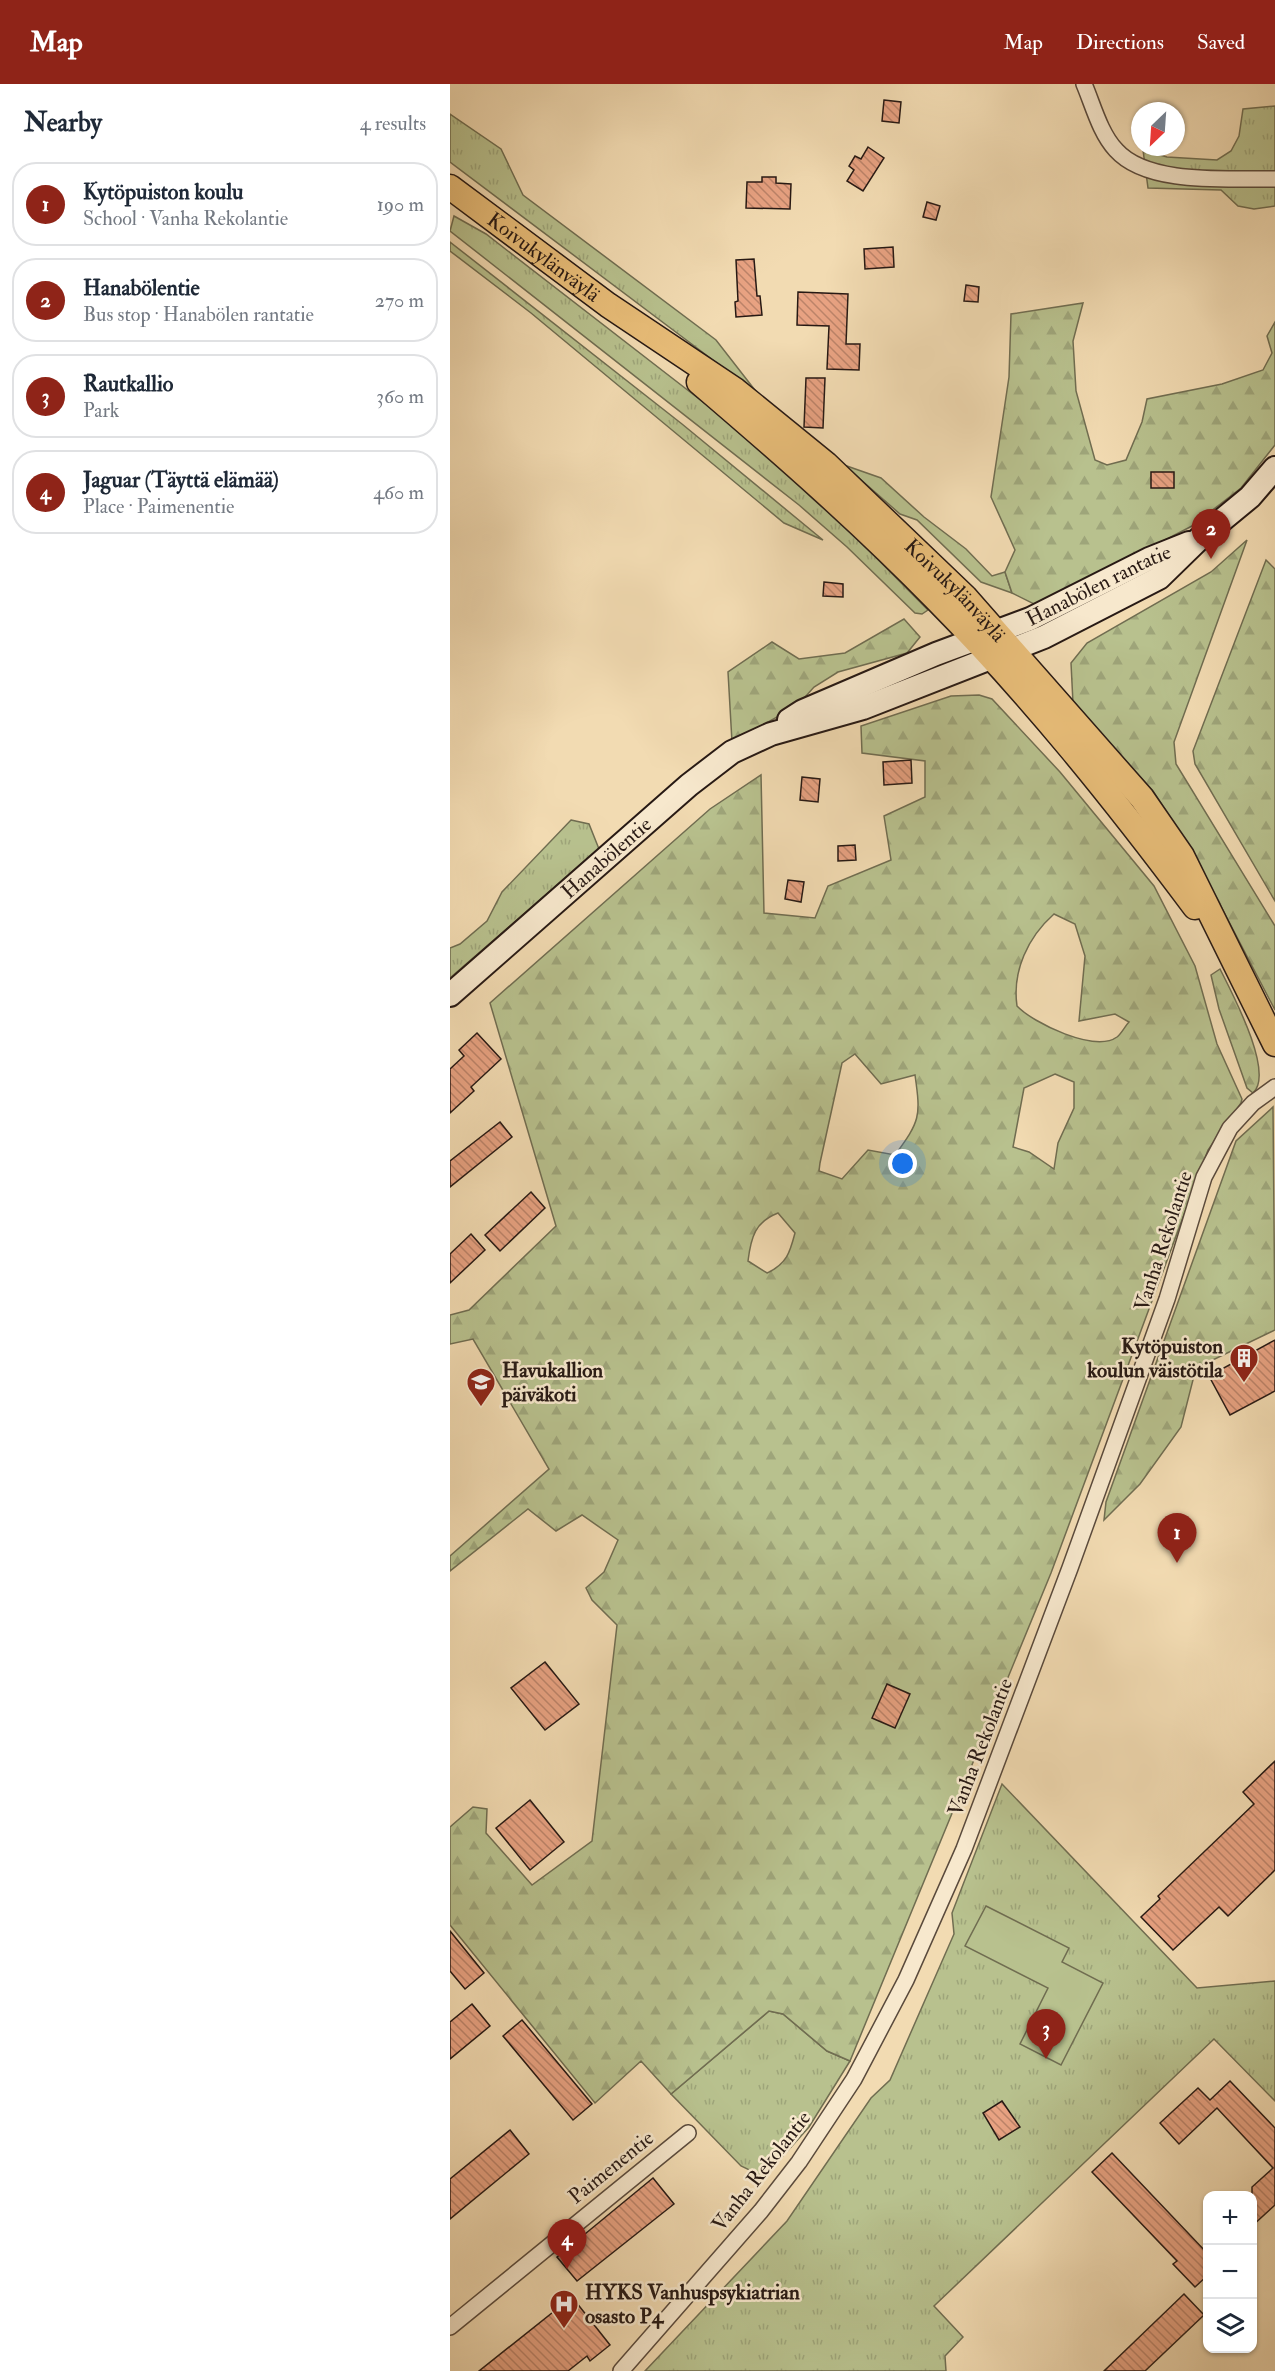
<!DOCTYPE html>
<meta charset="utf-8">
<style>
:root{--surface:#fff;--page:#f6f6f7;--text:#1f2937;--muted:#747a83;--line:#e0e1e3;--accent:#8f2418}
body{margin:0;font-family:"IM FELL Double Pica",serif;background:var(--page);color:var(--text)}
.controls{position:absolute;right:18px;bottom:18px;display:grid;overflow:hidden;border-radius:12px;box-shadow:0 2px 4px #0004}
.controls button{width:54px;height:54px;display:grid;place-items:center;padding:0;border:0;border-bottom:2px solid var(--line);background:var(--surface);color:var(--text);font:30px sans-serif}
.compass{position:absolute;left:681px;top:18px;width:54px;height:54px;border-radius:50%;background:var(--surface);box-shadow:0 2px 4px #0004;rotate:205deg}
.you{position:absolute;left:453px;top:1080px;width:21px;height:21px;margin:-15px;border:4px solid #fff;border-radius:50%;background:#1a73e8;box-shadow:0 0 0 9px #1a73e833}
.badge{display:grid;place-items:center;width:39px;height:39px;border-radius:50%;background:var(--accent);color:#fff;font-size:20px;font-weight:700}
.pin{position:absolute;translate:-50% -50px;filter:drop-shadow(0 2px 3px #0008)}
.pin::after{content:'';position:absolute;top:32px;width:21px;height:18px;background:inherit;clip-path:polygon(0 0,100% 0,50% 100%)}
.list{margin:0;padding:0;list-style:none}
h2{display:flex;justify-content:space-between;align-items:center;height:78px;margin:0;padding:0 24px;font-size:26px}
h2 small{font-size:20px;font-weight:400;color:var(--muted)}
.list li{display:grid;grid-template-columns:39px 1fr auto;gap:18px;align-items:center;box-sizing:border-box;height:84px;margin:0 12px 12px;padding:0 12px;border:2px solid var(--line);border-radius:24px}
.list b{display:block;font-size:22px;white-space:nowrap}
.list p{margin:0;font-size:20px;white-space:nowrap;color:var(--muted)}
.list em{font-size:20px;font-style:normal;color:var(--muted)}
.icon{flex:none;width:33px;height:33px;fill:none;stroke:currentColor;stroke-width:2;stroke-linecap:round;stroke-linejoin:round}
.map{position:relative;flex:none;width:825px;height:2287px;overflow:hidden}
header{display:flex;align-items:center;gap:36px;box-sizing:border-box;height:84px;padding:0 30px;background:var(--accent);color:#fff}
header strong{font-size:28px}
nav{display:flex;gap:33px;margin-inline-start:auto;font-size:21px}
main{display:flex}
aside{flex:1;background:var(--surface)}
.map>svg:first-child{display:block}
.grass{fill:url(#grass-tufts);stroke:#706d51;stroke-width:1.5}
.forest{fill:url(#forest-firs);stroke:#706d51;stroke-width:1.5;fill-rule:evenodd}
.pitch{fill:#b8c18e;stroke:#706d51;stroke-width:1.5}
.building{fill:url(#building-back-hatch);stroke:#271914;stroke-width:1.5}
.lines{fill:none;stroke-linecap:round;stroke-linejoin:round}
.street-casing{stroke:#5a4a3c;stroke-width:18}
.secondary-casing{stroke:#271914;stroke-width:26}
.primary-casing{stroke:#271914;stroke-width:27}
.street{stroke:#f7e8cd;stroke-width:15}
.secondary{stroke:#f7e8cd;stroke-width:22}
.primary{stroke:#e9be79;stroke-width:24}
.labels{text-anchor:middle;stroke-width:5;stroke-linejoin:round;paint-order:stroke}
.street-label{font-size:21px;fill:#271914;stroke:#f7e8cd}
.poi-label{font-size:21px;font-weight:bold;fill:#271914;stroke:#f7e8cd;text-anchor:start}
</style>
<header>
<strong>Map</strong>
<nav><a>Map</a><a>Directions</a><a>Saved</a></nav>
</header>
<main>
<aside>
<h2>Nearby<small>4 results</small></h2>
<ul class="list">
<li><span class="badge">1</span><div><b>Kytöpuiston koulu</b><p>School · Vanha Rekolantie</p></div><em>190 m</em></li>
<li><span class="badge">2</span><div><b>Hanabölentie</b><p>Bus stop · Hanabölen rantatie</p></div><em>270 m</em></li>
<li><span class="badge">3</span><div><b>Rautkallio</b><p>Park</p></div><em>360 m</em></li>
<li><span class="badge">4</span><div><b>Jaguar (Täyttä elämää)</b><p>Place · Paimenentie</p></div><em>460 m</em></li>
</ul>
</aside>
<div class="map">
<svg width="825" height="2287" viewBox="0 0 825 2287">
<defs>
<pattern id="grass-tufts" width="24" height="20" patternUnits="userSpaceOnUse" patternTransform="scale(1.5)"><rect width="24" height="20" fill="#b8c18e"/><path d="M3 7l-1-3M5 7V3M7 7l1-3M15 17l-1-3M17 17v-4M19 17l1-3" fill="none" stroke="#9ea57a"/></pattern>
<pattern id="forest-firs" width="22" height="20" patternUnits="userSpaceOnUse" patternTransform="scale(1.5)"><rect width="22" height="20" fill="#b8c18e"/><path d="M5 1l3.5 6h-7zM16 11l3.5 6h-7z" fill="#9ea57a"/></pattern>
<pattern id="building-back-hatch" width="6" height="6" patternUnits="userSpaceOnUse" patternTransform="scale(1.5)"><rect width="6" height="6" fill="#e8a282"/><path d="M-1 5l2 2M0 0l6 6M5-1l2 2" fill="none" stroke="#bc8369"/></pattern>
</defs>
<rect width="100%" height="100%" fill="#f2dbb2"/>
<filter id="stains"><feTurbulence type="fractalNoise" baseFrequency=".00333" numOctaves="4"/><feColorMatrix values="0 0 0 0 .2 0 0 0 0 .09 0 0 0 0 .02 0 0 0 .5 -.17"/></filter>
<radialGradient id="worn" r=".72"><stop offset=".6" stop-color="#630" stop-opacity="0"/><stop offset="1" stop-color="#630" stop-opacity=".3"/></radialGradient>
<g class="grass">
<polygon points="825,22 825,122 804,125 788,122 771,106 698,104 693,66 717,73 767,76 781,67 789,52 793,25"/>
<polygon points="0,30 51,65 73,111 266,256 308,310 0,78"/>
<polygon points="4,132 36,150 275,335 372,419 478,526 472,530 465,529 397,463 349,421 0,147"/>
<polygon points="0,158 232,340 373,456 334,439 81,229 0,167"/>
<polygon points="394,381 431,394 474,433 516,465 542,492 555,488 562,509 531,498 467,436 450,430"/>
<polygon points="121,736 139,740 149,765 0,894 0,864 10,860 37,837 52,808"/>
<polygon points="552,1700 747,1904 825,1897 825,2017 764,1955 484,2222 513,2253 495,2272 496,2287 195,2287 337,2137 421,2014 440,1996 504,1850 502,1829"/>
<polygon points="319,1927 333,1930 377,1967 400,1977 359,2043 314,2093 291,2082 221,2010"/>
</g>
<g class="forest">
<polygon points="633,219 623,257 626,307 645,376 657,381 676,376 692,338 697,315 772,300 813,286 822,269 817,252 825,238 825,361 791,404 742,442 588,522 562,509 555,488 565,466 541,413 559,293 561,230"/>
<polygon points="797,456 724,658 726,680 825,842 825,926 742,767 703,707 623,619 621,579 637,559 761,488"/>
<polygon points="816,476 825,485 825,817 745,680 743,667"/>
<polygon points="454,535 470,553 457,569 388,588 364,603 347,622 282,658 278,588 322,558 349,575 395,569"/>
<path d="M 529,611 L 542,615 L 610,688 L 704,802 L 745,882 L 767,960 L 792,1015 L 791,1019 L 758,1066 L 601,1489 L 400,1977 L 377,1967 L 333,1930 L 319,1927 L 221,2010 L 191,1977 L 145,2019 L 0,1841 L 0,1743 L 23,1723 L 37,1725 L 36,1749 L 82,1801 L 142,1757 L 167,1541 L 142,1516 L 136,1504 L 154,1488 L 168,1456 L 132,1431 L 106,1447 L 78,1425 L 0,1487 L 0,1472 L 99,1385 L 23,1255 L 0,1260 L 0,1231 L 19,1226 L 106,1142 L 40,919 L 260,725 L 311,691 L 314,829 L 365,834 L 378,802 L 441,776 L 434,732 L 475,713 L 475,677 L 412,669 L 411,642 L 501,612 ZM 604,830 L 625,840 L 635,872 L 629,937 L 665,930 L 679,938 C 675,942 672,949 667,953 C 645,969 583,939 567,922 C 562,887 578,853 604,830 ZM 405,970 L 431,1000 L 465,991 C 471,1033 470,1037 445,1071 L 418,1066 L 392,1095 L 369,1087 L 370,1079 L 392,979 ZM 605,990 L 624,998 L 624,1024 L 608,1059 L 604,1085 L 579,1068 L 563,1063 L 574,1004 ZM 328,1129 L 345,1149 C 340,1168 337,1180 317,1189 L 298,1177 C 301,1153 305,1138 328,1129 Z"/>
<path d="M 770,885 C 782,909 825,989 803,1009 L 797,1004 L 769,925 L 761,891 Z"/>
<polygon points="823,1023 825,1246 746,1284 731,1343 690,1400 654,1436 656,1418 786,1057"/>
</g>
<polygon class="pitch" points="536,1822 619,1864 612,1878 653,1899 611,1981 570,1960 598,1904 515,1862"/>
<g class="building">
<polygon points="434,16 451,18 449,39 432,37"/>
<polygon points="418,63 434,74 413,107 397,97 404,86 399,82 405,72 411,75"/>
<polygon points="312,93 326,93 326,99 341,100 340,125 296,124 297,98 312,98"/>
<polygon points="477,118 490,122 486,136 473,133"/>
<polygon points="443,163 444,183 415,185 414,165"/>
<polygon points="304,175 307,212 310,212 312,231 286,233 285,218 288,217 286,176"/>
<polygon points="516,201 529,203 528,218 514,217"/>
<polygon points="348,208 398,210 396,260 410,260 409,286 377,285 379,242 347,241"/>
<polygon points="356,294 375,294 373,344 354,343"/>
<rect x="701" y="388" width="23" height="16"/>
<polygon points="374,498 393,500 393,513 373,512"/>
<polygon points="461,676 462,699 434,701 433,678"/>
<polygon points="352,693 370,695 368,718 350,716"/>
<polygon points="405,761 406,776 388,777 388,762"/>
<polygon points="338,796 354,798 351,818 335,815"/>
<polygon points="27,949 51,975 21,1003 24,1007 0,1029 0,985 14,972 9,966"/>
<polygon points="50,1038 62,1053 0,1103 0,1077"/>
<polygon points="81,1108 95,1124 50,1167 35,1151"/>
<polygon points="21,1150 35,1166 0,1199 0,1170"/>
<polygon points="825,1256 825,1307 780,1331 759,1292"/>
<polygon points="95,1578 129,1620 95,1646 61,1604"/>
<polygon points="437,1600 460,1610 445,1644 422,1634"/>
<polygon points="825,1677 825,1786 778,1832 769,1823 723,1866 691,1833 710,1815 708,1812 804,1720 793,1708"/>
<polygon points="80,1716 114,1758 80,1786 46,1744"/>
<polygon points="0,1847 34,1889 15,1905 0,1887"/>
<polygon points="22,1920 40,1942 0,1975 0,1938"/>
<polygon points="72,1936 142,2020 123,2036 53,1952"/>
<polygon points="780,1997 825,2044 825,2121 802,2142 802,2103 823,2084 767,2024 729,2060 710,2039 748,2004 760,2016"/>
<polygon points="552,2017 570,2043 549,2056 533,2029"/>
<polygon points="60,2046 79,2070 0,2135 0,2095"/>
<polygon points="662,2069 758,2170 758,2191 745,2203 723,2180 727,2177 642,2088"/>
<polygon points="203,2094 224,2120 127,2197 107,2173"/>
<polygon points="734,2210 754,2231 695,2287 654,2287"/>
<polygon points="122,2213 160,2261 140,2277 137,2272 118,2287 29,2287"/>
</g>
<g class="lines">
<g class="street-casing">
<g id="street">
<path d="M 634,0 C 643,21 650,49 666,66 C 698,102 780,94 825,95"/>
<polyline points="0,2243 238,2049"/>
<polyline points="171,2287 311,2127 349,2078 404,1995 456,1896 514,1765 620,1484 717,1215 754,1093 780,1044 803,1019 825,1003"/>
</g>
</g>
<g class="secondary-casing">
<g id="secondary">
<path id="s1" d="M 339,636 L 353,627 L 486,570 L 580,535 L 699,475 L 739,459"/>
<path id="s2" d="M 0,911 L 239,701 L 282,668 L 321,650 L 413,624 L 594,553 L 709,494 L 749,455 L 800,413 L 825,384"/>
</g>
</g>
<g class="primary-casing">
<g id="primary">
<path id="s3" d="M 0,103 L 158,221 L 285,306 L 376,380 L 515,513 L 692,714 L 732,772 L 825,960"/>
<path d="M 249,298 C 331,368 412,439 487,516 C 581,611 665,716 745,823"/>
</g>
</g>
<use href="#street" class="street"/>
<use href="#secondary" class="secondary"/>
<use href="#primary" class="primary"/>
</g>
<defs>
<g id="building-pin" transform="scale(1.5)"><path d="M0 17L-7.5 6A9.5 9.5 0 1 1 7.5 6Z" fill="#8f2418" stroke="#f7e8cd"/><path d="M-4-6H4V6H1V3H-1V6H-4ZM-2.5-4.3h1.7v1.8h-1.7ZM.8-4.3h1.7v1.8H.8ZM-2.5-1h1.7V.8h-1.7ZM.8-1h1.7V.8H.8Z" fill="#fff"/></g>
<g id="school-pin" transform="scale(1.5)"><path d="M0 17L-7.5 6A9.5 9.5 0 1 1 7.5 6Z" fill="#8f2418" stroke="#f7e8cd"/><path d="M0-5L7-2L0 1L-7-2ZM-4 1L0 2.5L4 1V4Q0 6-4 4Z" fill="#fff"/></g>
<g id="hospital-pin" transform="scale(1.5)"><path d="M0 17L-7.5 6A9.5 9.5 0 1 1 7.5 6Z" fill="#8f2418" stroke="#f7e8cd"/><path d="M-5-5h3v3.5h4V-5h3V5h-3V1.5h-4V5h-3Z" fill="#fff"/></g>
</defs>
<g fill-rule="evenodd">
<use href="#building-pin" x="794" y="1274"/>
<use href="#school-pin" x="31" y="1298"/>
<use href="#hospital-pin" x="114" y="2220"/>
</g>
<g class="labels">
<g class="street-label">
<text dy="7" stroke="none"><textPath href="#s3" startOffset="117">Koivukylänväylä</textPath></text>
<text dy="7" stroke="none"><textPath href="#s1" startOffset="338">Hanabölen rantatie</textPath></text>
<text dy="7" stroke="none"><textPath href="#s3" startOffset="648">Koivukylänväylä</textPath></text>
<text dy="7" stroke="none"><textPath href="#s2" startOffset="208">Hanabölentie</textPath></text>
<text transform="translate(713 1157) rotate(-72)" y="7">Vanha Rekolantie</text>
<text transform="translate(530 1663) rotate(-69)" y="7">Vanha Rekolantie</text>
<text transform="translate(161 2083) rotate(-39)" y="7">Paimenentie</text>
<text transform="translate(311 2087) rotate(-52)" y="7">Vanha Rekolantie</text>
</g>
<g class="poi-label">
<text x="773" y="1269" text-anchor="end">Kytöpuiston<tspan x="773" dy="24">koulun väistötila</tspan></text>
<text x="52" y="1293">Havukallion<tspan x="52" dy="24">päiväkoti</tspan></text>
<text x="135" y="2215">HYKS Vanhuspsykiatrian<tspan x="135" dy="24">osasto P4</tspan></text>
</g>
</g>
<rect width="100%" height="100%" filter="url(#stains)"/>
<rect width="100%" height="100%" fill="url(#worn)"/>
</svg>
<div class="controls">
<button>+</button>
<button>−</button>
<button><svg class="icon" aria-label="layers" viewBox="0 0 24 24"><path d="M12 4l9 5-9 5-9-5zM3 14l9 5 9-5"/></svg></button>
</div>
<svg class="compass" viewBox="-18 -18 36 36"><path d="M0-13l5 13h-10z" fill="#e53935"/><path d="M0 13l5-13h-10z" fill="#747a83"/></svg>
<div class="you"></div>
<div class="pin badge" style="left:727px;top:1479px">1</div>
<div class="pin badge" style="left:761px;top:475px">2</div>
<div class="pin badge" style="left:596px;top:1975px">3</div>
<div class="pin badge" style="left:117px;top:2185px">4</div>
</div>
</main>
